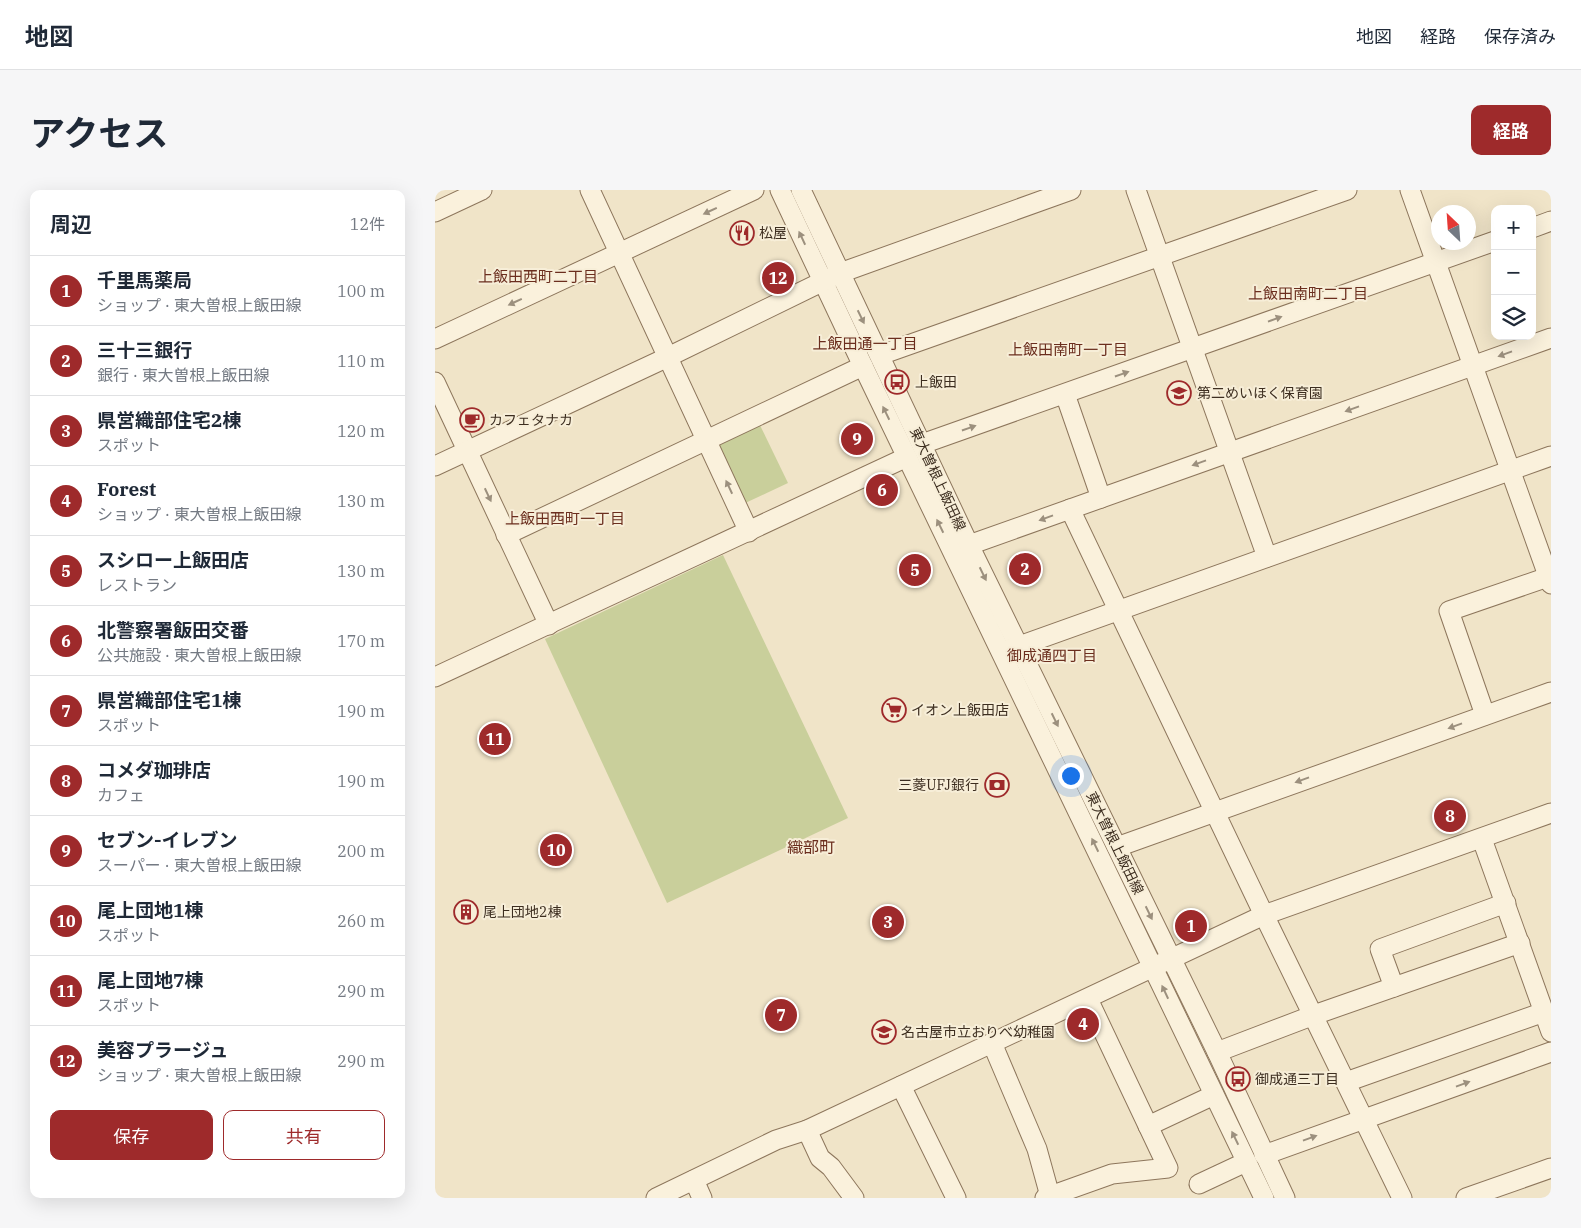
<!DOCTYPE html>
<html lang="ja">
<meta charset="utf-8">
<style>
:root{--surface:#fff;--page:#f6f6f7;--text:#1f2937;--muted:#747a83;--line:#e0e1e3;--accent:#9e2a2b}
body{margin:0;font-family:"IBM Plex Serif","Noto Sans JP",serif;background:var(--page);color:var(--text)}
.controls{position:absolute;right:15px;top:15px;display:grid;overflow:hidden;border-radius:10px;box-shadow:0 5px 20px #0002}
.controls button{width:45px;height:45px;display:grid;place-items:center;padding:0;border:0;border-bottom:1px solid var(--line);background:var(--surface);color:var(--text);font:25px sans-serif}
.compass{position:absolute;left:996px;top:15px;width:45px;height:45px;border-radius:50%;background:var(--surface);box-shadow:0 5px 20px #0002;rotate:335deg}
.you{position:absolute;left:635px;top:585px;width:18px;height:18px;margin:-12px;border:4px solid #fff;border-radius:50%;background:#1a73e8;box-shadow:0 0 0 8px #1a73e833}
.badge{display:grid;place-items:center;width:32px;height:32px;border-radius:50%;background:var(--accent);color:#fff;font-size:16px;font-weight:700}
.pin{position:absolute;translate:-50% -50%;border:2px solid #fff;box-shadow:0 1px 5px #0006}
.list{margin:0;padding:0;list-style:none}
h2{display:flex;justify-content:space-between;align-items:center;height:65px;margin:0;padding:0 20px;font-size:21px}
h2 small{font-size:16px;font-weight:400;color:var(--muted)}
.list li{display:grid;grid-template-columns:32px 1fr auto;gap:15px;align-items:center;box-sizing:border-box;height:70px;padding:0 20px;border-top:1px solid var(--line)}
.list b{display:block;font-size:19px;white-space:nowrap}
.list p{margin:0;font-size:16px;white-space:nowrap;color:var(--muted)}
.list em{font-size:16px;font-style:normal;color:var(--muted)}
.actions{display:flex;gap:10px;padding:15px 20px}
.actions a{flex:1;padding:11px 0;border:1px solid var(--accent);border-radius:10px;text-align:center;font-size:18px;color:var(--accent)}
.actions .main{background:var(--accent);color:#fff}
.icon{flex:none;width:28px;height:28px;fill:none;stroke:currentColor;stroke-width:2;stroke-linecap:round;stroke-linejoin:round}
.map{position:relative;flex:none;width:1116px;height:1008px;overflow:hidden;border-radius:10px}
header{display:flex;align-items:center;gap:30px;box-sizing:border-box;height:70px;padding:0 25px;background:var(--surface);border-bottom:1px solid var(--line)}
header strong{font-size:24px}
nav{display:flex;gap:28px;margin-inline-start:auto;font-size:18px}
.intro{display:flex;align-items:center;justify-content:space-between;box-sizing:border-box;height:120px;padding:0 30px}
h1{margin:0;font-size:35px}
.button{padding:12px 22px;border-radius:10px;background:var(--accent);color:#fff;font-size:18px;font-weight:700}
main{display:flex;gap:30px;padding:0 30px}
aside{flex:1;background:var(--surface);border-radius:10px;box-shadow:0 5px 20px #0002}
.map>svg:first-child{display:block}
.green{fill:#c9cf9b}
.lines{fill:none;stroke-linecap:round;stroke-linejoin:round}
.minor-casing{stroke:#8d765c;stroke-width:21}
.minor{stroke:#faf1dc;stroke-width:19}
.oneway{fill:#9c907e}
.labels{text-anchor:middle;stroke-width:4;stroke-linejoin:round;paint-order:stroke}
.poi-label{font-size:14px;fill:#3d2e20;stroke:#f7eed8;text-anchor:start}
.street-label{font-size:14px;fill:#3d2e20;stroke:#f7eed8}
.neighbourhood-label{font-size:15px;fill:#6b2e1e;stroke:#f7eed8}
.quarter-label{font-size:16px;fill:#6b2e1e;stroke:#f7eed8}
</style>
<header>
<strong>地図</strong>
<nav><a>地図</a><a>経路</a><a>保存済み</a></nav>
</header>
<div class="intro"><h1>アクセス</h1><a class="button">経路</a></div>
<main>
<aside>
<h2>周辺<small>12件</small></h2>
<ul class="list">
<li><span class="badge">1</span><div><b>千里馬薬局</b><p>ショップ · 東大曽根上飯田線</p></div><em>100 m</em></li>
<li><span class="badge">2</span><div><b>三十三銀行</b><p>銀行 · 東大曽根上飯田線</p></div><em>110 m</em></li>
<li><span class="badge">3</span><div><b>県営織部住宅2棟</b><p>スポット</p></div><em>120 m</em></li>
<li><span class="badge">4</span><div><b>Forest</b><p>ショップ · 東大曽根上飯田線</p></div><em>130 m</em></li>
<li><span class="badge">5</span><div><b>スシロー上飯田店</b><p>レストラン</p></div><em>130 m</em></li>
<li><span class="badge">6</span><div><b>北警察署飯田交番</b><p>公共施設 · 東大曽根上飯田線</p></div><em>170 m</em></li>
<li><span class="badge">7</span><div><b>県営織部住宅1棟</b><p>スポット</p></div><em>190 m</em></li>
<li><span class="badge">8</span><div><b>コメダ珈琲店</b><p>カフェ</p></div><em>190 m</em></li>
<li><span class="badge">9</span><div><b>セブン-イレブン</b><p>スーパー · 東大曽根上飯田線</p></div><em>200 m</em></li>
<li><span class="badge">10</span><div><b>尾上団地1棟</b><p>スポット</p></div><em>260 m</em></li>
<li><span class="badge">11</span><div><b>尾上団地7棟</b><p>スポット</p></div><em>290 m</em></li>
<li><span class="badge">12</span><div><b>美容プラージュ</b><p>ショップ · 東大曽根上飯田線</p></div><em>290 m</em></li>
</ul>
<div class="actions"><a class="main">保存</a><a>共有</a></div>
</aside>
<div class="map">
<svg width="1116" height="1008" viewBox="0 0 1116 1008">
<rect width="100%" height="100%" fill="#f0e4c8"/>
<g class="green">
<polygon points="323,231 353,293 306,315 277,252"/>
<polygon points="288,365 413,628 232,713 110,449"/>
</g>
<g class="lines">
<g class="minor-casing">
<g id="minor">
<polyline points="155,0 314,342"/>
<polyline points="345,0 428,176 829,1008"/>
<polyline points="366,0 534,355 782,862 850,1008"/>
<polyline points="701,0 832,367"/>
<polyline points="975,0 1116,394"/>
<polyline points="0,22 47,0"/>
<polyline points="1097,38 1116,31"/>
<polyline points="0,149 319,0"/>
<polyline points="445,165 912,0"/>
<polyline points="0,192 114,435"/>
<polyline points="630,204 666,308"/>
<polyline points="487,254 1060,51"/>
<polyline points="0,276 233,167 405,83 636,0"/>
<polyline points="635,319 829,725 967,1008"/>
<polyline points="71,345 428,176"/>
<polyline points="534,355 1116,148"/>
<polyline points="573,460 1116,266"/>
<polyline points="0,487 472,267"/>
<polyline points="1050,525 1014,421 1116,386"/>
<polyline points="1047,649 1116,842"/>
<polyline points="682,657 1116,502"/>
<polyline points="959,797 945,759 1071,713"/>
<polyline points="557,853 602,959 615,1006"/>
<polyline points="782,862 879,825 1085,753"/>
<polyline points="911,892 1109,822"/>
<polyline points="466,896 521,1008"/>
<polyline points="713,936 779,905"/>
<polyline points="372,940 385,968 396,977 419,1008"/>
<polyline points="829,965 1116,862"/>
<polyline points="259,990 267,1008"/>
<polyline points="764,994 811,972"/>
<polyline points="221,1008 341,950 372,940 829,725 1116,623"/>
<polyline points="610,1008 677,984 733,978 653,809"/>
<polyline points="1031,1008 1116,978"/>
</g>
</g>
<use href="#minor" class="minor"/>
</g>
<defs><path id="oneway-solid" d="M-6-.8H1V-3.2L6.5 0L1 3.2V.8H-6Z" transform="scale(1.25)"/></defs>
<g class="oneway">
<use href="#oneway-solid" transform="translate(275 21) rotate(155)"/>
<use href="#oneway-solid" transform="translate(367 48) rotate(-115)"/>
<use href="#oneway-solid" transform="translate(80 112) rotate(155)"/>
<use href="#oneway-solid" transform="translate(426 127) rotate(64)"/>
<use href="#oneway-solid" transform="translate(840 129) rotate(-20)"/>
<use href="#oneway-solid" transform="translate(1070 164) rotate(160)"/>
<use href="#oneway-solid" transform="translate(687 184) rotate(-19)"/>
<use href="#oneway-solid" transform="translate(917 219) rotate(160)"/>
<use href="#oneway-solid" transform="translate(451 223) rotate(-116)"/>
<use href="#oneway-solid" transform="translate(534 238) rotate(-19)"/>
<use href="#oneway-solid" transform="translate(764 273) rotate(160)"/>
<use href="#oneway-solid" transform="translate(294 297) rotate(-115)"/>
<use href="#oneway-solid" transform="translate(53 305) rotate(65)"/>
<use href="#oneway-solid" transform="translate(611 328) rotate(160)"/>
<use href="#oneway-solid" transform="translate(505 336) rotate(-116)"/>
<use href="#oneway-solid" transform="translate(548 384) rotate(64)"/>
<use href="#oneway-solid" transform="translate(620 530) rotate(64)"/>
<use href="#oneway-solid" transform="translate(1020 536) rotate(160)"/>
<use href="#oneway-solid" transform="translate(867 590) rotate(160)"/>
<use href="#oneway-solid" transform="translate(660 655) rotate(-116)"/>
<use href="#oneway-solid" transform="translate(714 723) rotate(64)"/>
<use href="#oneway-solid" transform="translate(730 802) rotate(-115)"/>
<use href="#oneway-solid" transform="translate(1028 894) rotate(-20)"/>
<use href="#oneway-solid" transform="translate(800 948) rotate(-116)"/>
<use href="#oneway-solid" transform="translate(875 948) rotate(-20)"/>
</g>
<defs>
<g id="restaurant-ring" transform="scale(1.25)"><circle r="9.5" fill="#f7eed8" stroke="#9e2a2b" stroke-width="1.5"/><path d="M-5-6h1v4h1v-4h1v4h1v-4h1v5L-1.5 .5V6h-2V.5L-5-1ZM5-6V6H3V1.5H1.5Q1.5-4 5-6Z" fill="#9e2a2b"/></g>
<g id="bus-ring" transform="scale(1.25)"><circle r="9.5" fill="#f7eed8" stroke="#9e2a2b" stroke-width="1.5"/><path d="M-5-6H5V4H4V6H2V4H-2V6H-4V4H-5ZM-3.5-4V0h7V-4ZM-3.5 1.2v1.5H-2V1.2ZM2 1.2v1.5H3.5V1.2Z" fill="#9e2a2b"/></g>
<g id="school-ring" transform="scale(1.25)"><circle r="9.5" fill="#f7eed8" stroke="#9e2a2b" stroke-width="1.5"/><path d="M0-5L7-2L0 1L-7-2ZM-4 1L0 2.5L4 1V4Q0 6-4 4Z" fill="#9e2a2b"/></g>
<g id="cafe-ring" transform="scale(1.25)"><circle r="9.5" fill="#f7eed8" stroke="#9e2a2b" stroke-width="1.5"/><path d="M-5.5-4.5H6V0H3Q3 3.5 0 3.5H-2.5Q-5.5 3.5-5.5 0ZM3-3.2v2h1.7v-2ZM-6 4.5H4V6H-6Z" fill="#9e2a2b"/></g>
<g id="supermarket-ring" transform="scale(1.25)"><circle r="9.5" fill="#f7eed8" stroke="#9e2a2b" stroke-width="1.5"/><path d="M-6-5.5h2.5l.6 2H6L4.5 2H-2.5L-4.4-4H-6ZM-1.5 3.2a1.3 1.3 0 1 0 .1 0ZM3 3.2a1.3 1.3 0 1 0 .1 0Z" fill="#9e2a2b"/></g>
<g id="bank-ring" transform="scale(1.25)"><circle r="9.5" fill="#f7eed8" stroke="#9e2a2b" stroke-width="1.5"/><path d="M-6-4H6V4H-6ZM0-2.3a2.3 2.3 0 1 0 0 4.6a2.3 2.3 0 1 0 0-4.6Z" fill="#9e2a2b"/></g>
<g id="building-ring" transform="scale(1.25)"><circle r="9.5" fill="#f7eed8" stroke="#9e2a2b" stroke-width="1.5"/><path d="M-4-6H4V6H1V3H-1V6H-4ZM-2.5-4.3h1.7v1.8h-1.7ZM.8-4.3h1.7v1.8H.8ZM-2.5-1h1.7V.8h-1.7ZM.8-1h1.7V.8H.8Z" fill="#9e2a2b"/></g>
</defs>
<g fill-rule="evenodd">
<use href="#restaurant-ring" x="307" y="43"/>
<use href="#bus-ring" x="462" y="192"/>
<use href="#school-ring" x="744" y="203"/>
<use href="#cafe-ring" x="37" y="230"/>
<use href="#supermarket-ring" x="459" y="520"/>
<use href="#bank-ring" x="562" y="595"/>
<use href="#building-ring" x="31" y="722"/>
<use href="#school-ring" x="449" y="842"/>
<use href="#bus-ring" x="803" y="889"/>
</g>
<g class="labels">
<g class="poi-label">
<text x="324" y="48">松屋</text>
<text x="480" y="197">上飯田</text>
<text x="762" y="208">第二めいほく保育園</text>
<text x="54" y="235">カフェタナカ</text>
<text x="476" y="525">イオン上飯田店</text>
<text x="544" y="600" text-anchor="end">三菱UFJ銀行</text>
<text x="48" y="727">尾上団地2棟</text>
<text x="466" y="847">名古屋市立おりべ幼稚園</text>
<text x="820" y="894">御成通三丁目</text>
</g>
<g class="street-label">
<text transform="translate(503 289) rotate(65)" y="5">東大曽根上飯田線</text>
<text transform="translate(680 653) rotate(64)" y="5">東大曽根上飯田線</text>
</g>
<g class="neighbourhood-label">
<text x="103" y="92">上飯田西町二丁目</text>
<text x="873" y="109">上飯田南町二丁目</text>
<text x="430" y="159">上飯田通一丁目</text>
<text x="633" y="165">上飯田南町一丁目</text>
<text x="130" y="334">上飯田西町一丁目</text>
<text x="617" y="471">御成通四丁目</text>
</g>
<g class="quarter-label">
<text x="376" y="663">織部町</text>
</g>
</g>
</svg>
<div class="controls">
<button>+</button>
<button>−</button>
<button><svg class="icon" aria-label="layers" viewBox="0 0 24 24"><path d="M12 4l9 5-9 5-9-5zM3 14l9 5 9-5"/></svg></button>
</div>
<svg class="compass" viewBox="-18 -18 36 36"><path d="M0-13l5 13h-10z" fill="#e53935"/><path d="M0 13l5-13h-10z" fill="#747a83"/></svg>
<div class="you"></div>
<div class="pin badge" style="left:756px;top:736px">1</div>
<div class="pin badge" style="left:590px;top:379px">2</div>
<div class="pin badge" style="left:453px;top:732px">3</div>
<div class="pin badge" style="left:648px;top:834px">4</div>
<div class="pin badge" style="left:480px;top:380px">5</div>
<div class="pin badge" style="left:447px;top:300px">6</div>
<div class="pin badge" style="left:346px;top:825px">7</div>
<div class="pin badge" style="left:1015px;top:626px">8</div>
<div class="pin badge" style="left:422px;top:249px">9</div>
<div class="pin badge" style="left:121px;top:660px">10</div>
<div class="pin badge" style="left:60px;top:549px">11</div>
<div class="pin badge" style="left:343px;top:88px">12</div>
</div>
</main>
